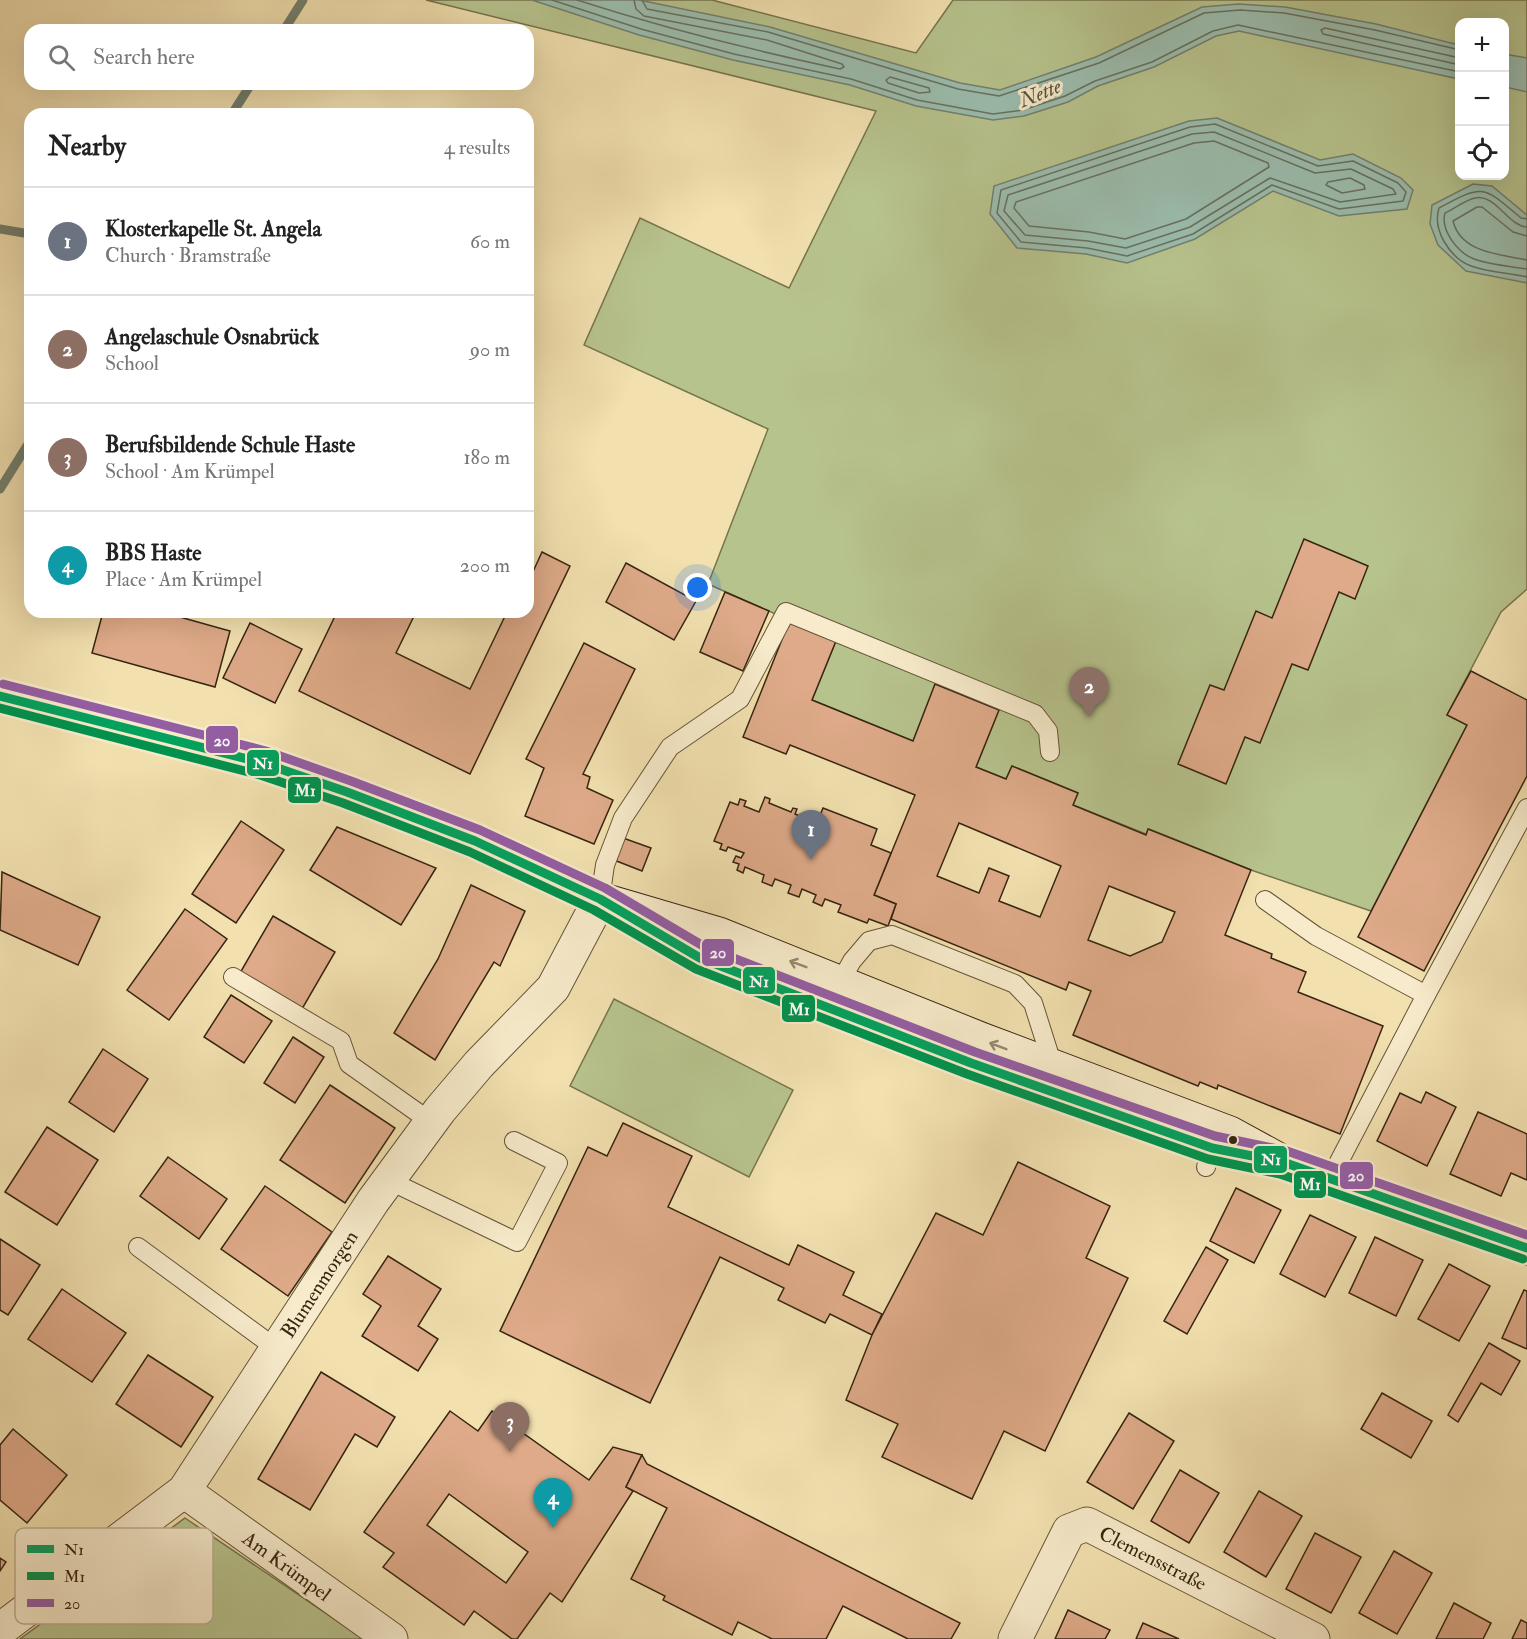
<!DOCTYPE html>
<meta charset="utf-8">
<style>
:root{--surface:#fff;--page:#f2f2f2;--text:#222;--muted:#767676;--line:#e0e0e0;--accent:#8f2418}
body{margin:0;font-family:"IM FELL Double Pica",serif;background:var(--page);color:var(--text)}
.controls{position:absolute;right:18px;top:18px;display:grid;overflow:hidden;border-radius:12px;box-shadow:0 6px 24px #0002}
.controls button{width:54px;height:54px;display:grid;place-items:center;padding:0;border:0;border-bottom:2px solid var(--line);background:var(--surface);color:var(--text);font:30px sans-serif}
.you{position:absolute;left:698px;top:588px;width:21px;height:21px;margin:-15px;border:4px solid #fff;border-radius:50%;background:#1a73e8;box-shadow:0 0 0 9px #1a73e833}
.badge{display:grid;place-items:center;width:39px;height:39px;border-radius:50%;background:var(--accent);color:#fff;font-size:20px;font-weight:700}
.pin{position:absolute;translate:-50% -50px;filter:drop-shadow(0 2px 3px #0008)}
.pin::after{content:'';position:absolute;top:32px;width:21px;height:18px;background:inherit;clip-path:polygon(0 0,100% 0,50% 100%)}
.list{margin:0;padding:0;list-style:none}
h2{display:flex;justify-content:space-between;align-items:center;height:78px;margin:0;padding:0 24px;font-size:26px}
h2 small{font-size:20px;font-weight:400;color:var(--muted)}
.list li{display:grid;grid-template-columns:39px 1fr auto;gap:18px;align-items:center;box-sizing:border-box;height:108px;padding:0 24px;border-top:2px solid var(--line)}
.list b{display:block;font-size:22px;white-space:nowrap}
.list p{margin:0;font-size:20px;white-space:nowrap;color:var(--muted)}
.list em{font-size:20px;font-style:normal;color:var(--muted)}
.icon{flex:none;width:33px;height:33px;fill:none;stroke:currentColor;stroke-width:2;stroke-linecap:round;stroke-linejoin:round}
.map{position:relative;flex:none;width:1527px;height:1639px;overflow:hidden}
.search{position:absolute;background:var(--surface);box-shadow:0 6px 24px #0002;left:24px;top:24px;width:510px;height:66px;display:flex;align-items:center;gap:15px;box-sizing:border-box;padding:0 21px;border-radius:18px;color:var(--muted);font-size:22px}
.panel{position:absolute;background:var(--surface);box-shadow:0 6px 24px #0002;left:24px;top:108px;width:510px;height:510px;border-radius:18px}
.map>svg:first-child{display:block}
.green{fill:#b7c38d;stroke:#76744e;stroke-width:1.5;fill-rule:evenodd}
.water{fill:#9bbdae;stroke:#73806f;stroke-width:1.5}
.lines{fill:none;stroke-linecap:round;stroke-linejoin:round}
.shore{stroke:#68715f;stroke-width:1.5}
.stream{stroke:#73806f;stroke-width:9}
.building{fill:#deaa89;stroke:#362510;stroke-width:1.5;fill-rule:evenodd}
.lane-casing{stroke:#655438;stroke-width:20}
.street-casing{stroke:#655438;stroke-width:35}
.secondary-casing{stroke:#362510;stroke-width:35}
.lane{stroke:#f7ebcb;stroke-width:18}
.street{stroke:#f7ebcb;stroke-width:33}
.secondary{stroke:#f7ebcb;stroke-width:33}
.bus-1-casing{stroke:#f7ebcb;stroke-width:14}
.bus-2-casing{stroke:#f7ebcb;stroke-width:14}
.bus-3-casing{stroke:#f7ebcb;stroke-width:14}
.bus-1{stroke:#03a15e;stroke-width:9}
.bus-2{stroke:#00924d;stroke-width:9}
.bus-3{stroke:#945ea4;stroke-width:9}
.oneway{stroke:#96886e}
.bus-dot{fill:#362510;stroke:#f7ebcb;stroke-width:2}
.labels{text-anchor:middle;stroke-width:6;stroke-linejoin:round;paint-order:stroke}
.street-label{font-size:20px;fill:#362510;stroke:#f7ebcb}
.water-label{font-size:21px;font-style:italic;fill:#54533f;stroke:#f7ebcb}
.key{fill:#f7ebcb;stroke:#bdb093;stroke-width:1.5}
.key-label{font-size:16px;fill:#362510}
.line-badge{stroke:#f7ebcb;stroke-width:2}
.badge-label{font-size:16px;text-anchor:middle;font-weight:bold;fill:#fff}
</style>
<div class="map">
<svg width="1527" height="1639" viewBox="0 0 1527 1639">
<rect width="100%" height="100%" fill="#f2e0af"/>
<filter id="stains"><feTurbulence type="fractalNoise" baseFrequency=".00333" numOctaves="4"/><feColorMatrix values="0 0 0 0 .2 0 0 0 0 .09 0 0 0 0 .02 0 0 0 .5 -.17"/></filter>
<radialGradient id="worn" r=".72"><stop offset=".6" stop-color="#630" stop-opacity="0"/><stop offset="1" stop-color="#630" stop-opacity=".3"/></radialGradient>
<g class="green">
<path d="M 426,0 L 712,0 L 916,53 L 953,0 L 1527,0 L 1527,589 L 1501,612 L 1447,715 L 1467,725 L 1371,911 L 1251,870 L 1149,829 L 1146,834 L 1073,805 L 1078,793 L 1012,766 L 1006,779 L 976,767 L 999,710 L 936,684 L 913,741 L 812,700 L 836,641 L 708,584 L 768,429 L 584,345 L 640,218 L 789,288 L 876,111 ZM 1460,22 L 1504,22 L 1504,176 L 1460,176 Z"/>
<polygon points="614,999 793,1090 749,1177 570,1086"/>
<polygon points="185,1518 364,1639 20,1639"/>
</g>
<g class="water">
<polygon points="532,0 639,0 770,27 960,83 1000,90 1096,57 1202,7 1239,4 1285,7 1376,24 1459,45 1459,79 1239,31 1216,36 1154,67 1098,86 1068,102 1024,116 993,120 916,106 850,85 733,60 639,35"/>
<polygon points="1504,54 1527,58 1527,92 1505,87"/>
<polygon points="1217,118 1320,160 1353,154 1401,178 1413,190 1407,209 1339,216 1273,191 1195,239 1127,263 1086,254 1017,248 990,214 994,186 1189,121"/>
<polygon points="1473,184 1492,186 1527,215 1527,283 1466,271 1438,245 1430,224 1432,205"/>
</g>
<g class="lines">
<g class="shore">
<polyline points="552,0 641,29 734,54 851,79 917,100 993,114 1023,110 1065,96 1095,81 1152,62 1213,31 1238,25 1460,72"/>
<path d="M 577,0 C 664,28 751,50 840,69 L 844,67 L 842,64 L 767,40 L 644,16 L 636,9 L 634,0"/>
<polyline points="642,0 647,9 768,32 958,89 999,96 1099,63 1204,13 1240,10 1284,13 1375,30 1460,50"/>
<polyline points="1460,58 1325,28 1321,30 1323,34 1460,65"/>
<polygon points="890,77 929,88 930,92 919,93 888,83 886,80"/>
<polygon points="1215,124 1318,166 1353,161 1398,183 1406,192 1403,201 1339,209 1272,185 1193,234 1127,256 1087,248 1021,242 997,213 1001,190 1190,127"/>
<polygon points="1214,132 1315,173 1351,169 1393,189 1396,194 1340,202 1270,178 1190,227 1126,248 1088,241 1025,235 1004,211 1008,195 1192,134"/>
<polygon points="1214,141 1268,163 1269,167 1186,219 1125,239 1089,232 1029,226 1014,208 1016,202 1194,143"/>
<polygon points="1350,178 1364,185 1365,189 1342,193 1326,185 1328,182"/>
<path d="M 1527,219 L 1521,218 C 1482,185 1484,184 1439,208 C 1432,230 1450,258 1471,266 C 1487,272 1509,273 1527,277"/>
<path d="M 1527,227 C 1508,226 1495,193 1475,198 C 1465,200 1454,209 1445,213 C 1440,230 1458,253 1474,259 C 1490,265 1510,266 1527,269"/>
<path d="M 1527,236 L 1513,232 L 1482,207 L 1477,207 L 1453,221 C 1461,253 1499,254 1527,260"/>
</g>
<g class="stream">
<polyline points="284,30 303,0"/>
<polyline points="232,114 251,84"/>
<polyline points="0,229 30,234"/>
<polyline points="0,489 30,441"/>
</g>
</g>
<g class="building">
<polygon points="1304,539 1368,566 1355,599 1339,592 1308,670 1292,664 1260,743 1245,737 1226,784 1178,764 1210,685 1224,690 1256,611 1272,618"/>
<polygon points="542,552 570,566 470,774 299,691 337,612 416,612 396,653 470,689 507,612 528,612 528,574 531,576"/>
<polygon points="626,563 696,601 674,640 606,602"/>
<polygon points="725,592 769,611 743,671 700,652"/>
<polygon points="103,612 162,612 230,631 215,687 92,653"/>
<path d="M 789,622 L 836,641 L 812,700 L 913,741 L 935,684 L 999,710 L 976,767 L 1006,779 L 1012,766 L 1078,793 L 1073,805 L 1146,835 L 1148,829 L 1251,870 L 1225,935 L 1272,954 L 1271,958 L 1306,972 L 1298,992 L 1383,1026 L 1340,1134 L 1218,1085 L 1217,1089 L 1200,1082 L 1198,1086 L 1073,1035 L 1091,991 L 1069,982 L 1066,990 L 891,919 L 896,904 L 874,895 L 915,795 L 790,745 L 786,754 L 743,737 ZM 959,823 L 1061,866 L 1040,917 L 999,901 L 1009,876 L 989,868 L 979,893 L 937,876 ZM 1109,886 L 1175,912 L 1162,942 L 1130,956 L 1088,940 Z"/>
<polygon points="250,623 302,649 275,703 223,678"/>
<polygon points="584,643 635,669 583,774 590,777 587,788 613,800 594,844 525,816 544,768 526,759"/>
<polygon points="1471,671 1527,700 1527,776 1424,971 1358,937 1467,725 1447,715"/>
<polygon points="765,797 770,799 769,803 791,812 793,808 797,809 795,814 817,823 823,808 877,829 871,845 891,853 874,895 896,904 888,926 869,919 867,923 838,912 841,905 825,899 822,906 813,902 816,895 802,889 799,897 788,893 791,885 775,879 772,886 762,882 764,875 745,867 743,873 737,870 739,864 733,862 736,856 741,858 744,853 728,847 726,851 720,849 722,844 714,841 730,802 738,805 740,799 746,801 744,806 759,812"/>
<polygon points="241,821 284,850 236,923 192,894"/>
<polygon points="337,827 436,868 401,925 310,870"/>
<polygon points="623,838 651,848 642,871 614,860"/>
<polygon points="2,872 100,917 78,965 0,930"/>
<polygon points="471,885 525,911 500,966 494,962 435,1060 394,1033 438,959"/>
<polygon points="185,909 227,939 169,1020 127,990"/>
<polygon points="273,916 335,952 302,1009 240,973"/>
<polygon points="231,995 272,1021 244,1063 204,1037"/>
<polygon points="293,1037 324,1057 295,1103 264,1083"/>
<polygon points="103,1049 148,1079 114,1132 69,1102"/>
<polygon points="330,1085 395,1128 345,1203 280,1160"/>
<polygon points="1426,1092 1456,1107 1427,1166 1377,1141 1400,1093 1421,1103"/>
<polygon points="1478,1112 1527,1134 1527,1180 1511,1173 1501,1196 1450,1174"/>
<polygon points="623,1123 692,1156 668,1207 789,1265 798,1245 854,1272 843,1295 882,1314 872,1335 830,1314 825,1323 778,1300 784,1288 720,1257 650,1403 500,1331 588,1147 607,1156"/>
<polygon points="47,1127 98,1160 57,1225 5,1192"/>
<polygon points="168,1157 227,1199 199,1239 140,1196"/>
<polygon points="1018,1162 1110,1206 1086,1258 1128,1278 1045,1451 1004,1431 972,1499 882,1457 898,1424 846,1400 872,1335 936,1213 983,1235"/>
<polygon points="265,1186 332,1232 288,1296 221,1249"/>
<polygon points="1236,1188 1281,1210 1254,1263 1210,1241"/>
<polygon points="1310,1215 1356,1237 1325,1297 1280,1274"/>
<polygon points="1375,1237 1423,1260 1396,1316 1349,1293"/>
<polygon points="0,1239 40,1265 8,1315 0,1310"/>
<polygon points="1206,1247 1228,1260 1187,1334 1164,1321"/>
<polygon points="388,1256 441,1289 418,1326 438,1339 418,1371 362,1336 381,1306 363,1294"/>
<polygon points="1449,1264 1490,1286 1459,1341 1418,1319"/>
<polygon points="62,1289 126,1333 92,1382 28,1339"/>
<polygon points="1524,1290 1527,1291 1527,1349 1502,1338"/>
<polygon points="1489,1343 1520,1361 1501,1395 1481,1383 1458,1422 1448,1415"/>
<polygon points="148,1355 213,1397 181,1447 116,1404"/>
<polygon points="321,1372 395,1417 377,1447 355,1434 310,1510 258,1479"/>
<polygon points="1382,1393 1432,1421 1411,1458 1361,1429"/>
<path d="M 450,1411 L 478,1431 L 492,1411 L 589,1480 L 613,1447 L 642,1455 L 626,1487 L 633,1491 L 562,1602 L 550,1593 L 517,1639 L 512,1639 L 474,1611 L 464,1625 L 383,1567 L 394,1553 L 364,1532 ZM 449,1494 L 528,1552 L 506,1583 L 427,1525 Z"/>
<polygon points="1129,1413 1174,1441 1133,1509 1087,1482"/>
<polygon points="13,1429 67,1475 27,1523 0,1500 0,1445"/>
<polygon points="642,1455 647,1464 960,1623 951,1639 908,1639 843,1606 826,1639 772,1639 738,1622 732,1635 663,1600 665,1596 631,1579 667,1508 626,1487"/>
<polygon points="1180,1470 1219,1493 1189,1543 1151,1521"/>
<polygon points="1259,1491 1302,1516 1266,1577 1224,1552"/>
<polygon points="1315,1533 1361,1557 1331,1613 1286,1589"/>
<polygon points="1394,1551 1432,1573 1397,1634 1359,1613"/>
<polygon points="0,1558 6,1562 0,1571"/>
<polygon points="1454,1603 1491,1623 1483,1639 1436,1639"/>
<polygon points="1068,1610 1110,1630 1105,1639 1055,1639"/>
<polygon points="1521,1620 1527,1623 1527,1639 1512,1639"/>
<polygon points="1143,1623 1179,1639 1136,1639"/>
</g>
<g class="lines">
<g class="lane-casing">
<g id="lane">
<polyline points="600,899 605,865 623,818 670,747 740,699 786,612 1035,714 1048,731 1050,752"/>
<polyline points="1265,900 1316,936 1426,995"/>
<polyline points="233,977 341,1041 349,1064 431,1122"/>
<polyline points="836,990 852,961 869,941 892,935 1015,984 1033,1003 1053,1066"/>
<polyline points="1206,1167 1219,1129"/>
<polyline points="1330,1179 1426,995 1527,808"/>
<polyline points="388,1180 517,1242 558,1163 514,1141"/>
<polyline points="138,1247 277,1349"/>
</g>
</g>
<g class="street-casing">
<g id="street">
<polyline points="184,1491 391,1639"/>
<polyline points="0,1630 184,1491 373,1201 440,1110 479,1064 553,988 600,899"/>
<polyline points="1015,1639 1069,1531 1087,1524 1313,1639"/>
</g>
</g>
<g class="secondary-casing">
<g id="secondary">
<polyline points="0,696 263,763 347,792 475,841 600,899 719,934 981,1039 1230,1133 1283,1162 1527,1248"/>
<polyline points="640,923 700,958 971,1063 1132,1120"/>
</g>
</g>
<use href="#lane" class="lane"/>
<use href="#street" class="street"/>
<use href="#secondary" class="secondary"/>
<g class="bus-1-casing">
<polyline id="bus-1" points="0,696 263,763 347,792 475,841 600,899 700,958 971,1063 1212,1148 1283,1162 1527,1248"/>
</g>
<g class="bus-2-casing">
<polyline id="bus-2" points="0,708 260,775 343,803 470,852 594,910 696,969 967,1074 1208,1159 1280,1174 1523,1259"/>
</g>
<g class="bus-3-casing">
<polyline id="bus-3" points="3,684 266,751 351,781 480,830 605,888 705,947 975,1052 1215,1136 1287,1151 1527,1235"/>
</g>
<use href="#bus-1" class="bus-1"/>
<use href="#bus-2" class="bus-2"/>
<use href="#bus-3" class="bus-3"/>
</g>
<defs><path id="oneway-shaft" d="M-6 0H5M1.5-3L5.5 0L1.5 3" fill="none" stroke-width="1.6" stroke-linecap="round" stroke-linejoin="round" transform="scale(1.5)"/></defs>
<g class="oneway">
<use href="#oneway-shaft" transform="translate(798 964) rotate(-159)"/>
<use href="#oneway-shaft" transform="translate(998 1046) rotate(-159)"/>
</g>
<circle class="bus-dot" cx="1233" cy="1140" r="5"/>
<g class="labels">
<g class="street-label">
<text transform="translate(319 1284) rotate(-57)" y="7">Blumenmorgen</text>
<text transform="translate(1153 1558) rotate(27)" y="7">Clemensstraße</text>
<text transform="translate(287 1566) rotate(36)" y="7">Am Krümpel</text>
</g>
<g class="water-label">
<text transform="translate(1040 93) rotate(-22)" y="7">Nette</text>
</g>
</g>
<rect x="15" y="1528" width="198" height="96" rx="9" class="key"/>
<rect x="27" y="1545" width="27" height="8" fill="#03a15e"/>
<rect x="27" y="1572" width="27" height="8" fill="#00924d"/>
<rect x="27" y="1599" width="27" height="8" fill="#945ea4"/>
<g class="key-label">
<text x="64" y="1555">N1</text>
<text x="64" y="1582">M1</text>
<text x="64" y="1609">20</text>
</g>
<g class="line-badge">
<rect x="205" y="725" width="34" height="29" rx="6" fill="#945ea4"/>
<rect x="246" y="749" width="34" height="28" rx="6" fill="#03a15e"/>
<rect x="287" y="776" width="35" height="28" rx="6" fill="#00924d"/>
<rect x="701" y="938" width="34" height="29" rx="6" fill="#945ea4"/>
<rect x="742" y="966" width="34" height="29" rx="6" fill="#03a15e"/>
<rect x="781" y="994" width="35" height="29" rx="6" fill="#00924d"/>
<rect x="1253" y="1145" width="35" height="29" rx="6" fill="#03a15e"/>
<rect x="1339" y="1161" width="35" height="29" rx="6" fill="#945ea4"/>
<rect x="1293" y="1170" width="34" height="29" rx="6" fill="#00924d"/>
</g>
<g class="badge-label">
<text x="222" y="746">20</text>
<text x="263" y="769">N1</text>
<text x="305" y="796">M1</text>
<text x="718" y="958">20</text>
<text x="759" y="987">N1</text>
<text x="799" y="1015">M1</text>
<text x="1271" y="1165">N1</text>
<text x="1356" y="1181">20</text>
<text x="1310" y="1190">M1</text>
</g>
<rect width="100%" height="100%" filter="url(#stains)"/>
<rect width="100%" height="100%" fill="url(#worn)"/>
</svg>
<div class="controls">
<button>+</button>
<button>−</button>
<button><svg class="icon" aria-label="locate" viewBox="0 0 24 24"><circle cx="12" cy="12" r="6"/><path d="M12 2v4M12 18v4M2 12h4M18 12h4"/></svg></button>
</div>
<div class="you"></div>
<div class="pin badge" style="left:811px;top:860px;background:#6b7280">1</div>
<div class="pin badge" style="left:1089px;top:717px;background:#8d6e63">2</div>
<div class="pin badge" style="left:510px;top:1452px;background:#8d6e63">3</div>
<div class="pin badge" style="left:553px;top:1528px;background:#0f9aa8">4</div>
<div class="search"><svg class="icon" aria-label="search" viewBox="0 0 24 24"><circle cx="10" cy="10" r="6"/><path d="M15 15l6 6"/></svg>Search here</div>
<section class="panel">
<h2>Nearby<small>4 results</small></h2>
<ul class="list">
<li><span class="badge" style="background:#6b7280">1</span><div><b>Klosterkapelle St. Angela</b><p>Church · Bramstraße</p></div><em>60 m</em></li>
<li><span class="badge" style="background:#8d6e63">2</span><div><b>Angelaschule Osnabrück</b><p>School</p></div><em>90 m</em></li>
<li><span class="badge" style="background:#8d6e63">3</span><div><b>Berufsbildende Schule Haste</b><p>School · Am Krümpel</p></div><em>180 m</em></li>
<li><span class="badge" style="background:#0f9aa8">4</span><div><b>BBS Haste</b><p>Place · Am Krümpel</p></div><em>200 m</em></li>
</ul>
</section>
</div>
